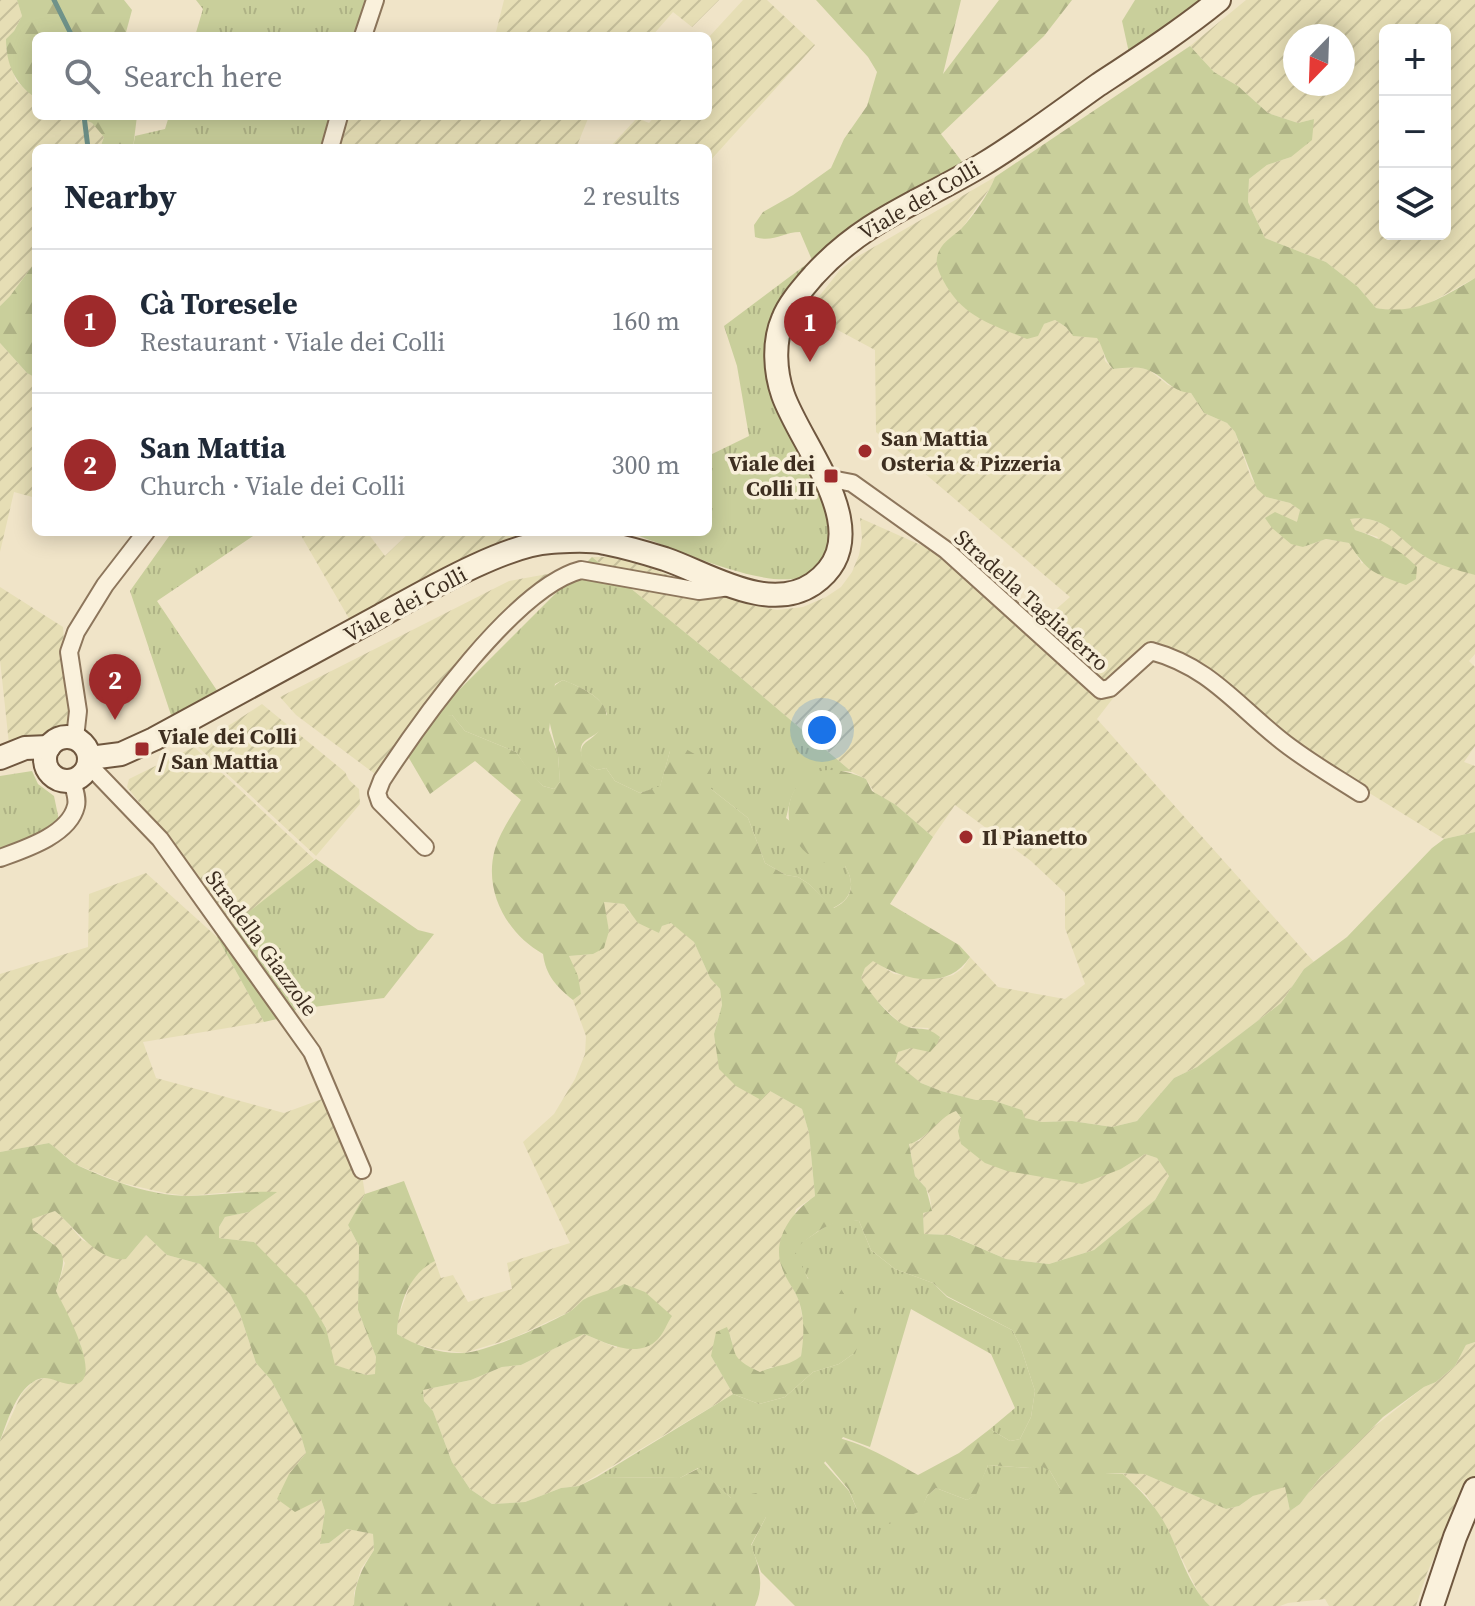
<!DOCTYPE html>
<meta charset="utf-8">
<style>
:root{--surface:#fff;--page:#f6f6f7;--text:#1f2937;--muted:#747a83;--line:#e0e1e3;--accent:#9e2a2b}
body{margin:0;font-family:"Source Serif 4",serif;background:var(--page);color:var(--text)}
.controls{position:absolute;right:24px;top:24px;display:grid;overflow:hidden;border-radius:12px;box-shadow:0 4px 20px #0003}
.controls button{width:72px;height:72px;display:grid;place-items:center;padding:0;border:0;border-bottom:2px solid var(--line);background:var(--surface);color:var(--text);font:40px sans-serif}
.compass{position:absolute;left:1283px;top:24px;width:72px;height:72px;border-radius:50%;background:var(--surface);box-shadow:0 4px 20px #0003;rotate:203deg}
.you{position:absolute;left:822px;top:730px;width:28px;height:28px;margin:-20px;border:6px solid #fff;border-radius:50%;background:#1a73e8;box-shadow:0 0 0 12px #1a73e833}
.badge{display:grid;place-items:center;width:52px;height:52px;border-radius:50%;background:var(--accent);color:#fff;font-size:26px;font-weight:700}
.pin{position:absolute;translate:-50% -66px;filter:drop-shadow(0 2px 4px #0008)}
.pin::after{content:'';position:absolute;top:42px;width:28px;height:24px;background:inherit;clip-path:polygon(0 0,100% 0,50% 100%)}
.list{margin:0;padding:0;list-style:none}
h2{display:flex;justify-content:space-between;align-items:center;height:104px;margin:0;padding:0 32px;font-size:34px}
h2 small{font-size:26px;font-weight:400;color:var(--muted)}
.list li{display:grid;grid-template-columns:52px 1fr auto;gap:24px;align-items:center;box-sizing:border-box;height:144px;padding:0 32px;border-top:2px solid var(--line)}
.list b{display:block;font-size:30px;white-space:nowrap}
.list p{margin:0;font-size:26px;white-space:nowrap;color:var(--muted)}
.list em{font-size:26px;font-style:normal;color:var(--muted)}
.icon{flex:none;width:44px;height:44px;fill:none;stroke:currentColor;stroke-width:2;stroke-linecap:round;stroke-linejoin:round}
.map{position:relative;flex:none;width:1475px;height:1606px;overflow:hidden}
.search{position:absolute;background:var(--surface);box-shadow:0 4px 20px #0003;left:32px;top:32px;width:680px;height:88px;display:flex;align-items:center;gap:20px;box-sizing:border-box;padding:0 28px;border-radius:12px;color:var(--muted);font-size:30px}
.panel{position:absolute;background:var(--surface);box-shadow:0 4px 20px #0003;left:32px;top:144px;width:680px;height:392px;border-radius:12px}
.map>svg:first-child{display:block}
.farmland{fill:url(#farmland-furrows);fill-rule:evenodd}
.grass{fill:url(#grass-tufts)}
.forest{fill:url(#forest-firs);fill-rule:evenodd}
.lines{fill:none;stroke-linecap:round;stroke-linejoin:round}
.stream{stroke:#6f938a;stroke-width:5}
.street-casing{stroke:#8d765c;stroke-width:20}
.secondary-casing{stroke:#6f573f;stroke-width:26}
.street{stroke:#faf1dc;stroke-width:16}
.secondary{stroke:#faf1dc;stroke-width:22}
.poi-dot{fill:#9e2a2b;stroke:#f7eed8;stroke-width:3}
.labels{text-anchor:middle;stroke-width:7;stroke-linejoin:round;paint-order:stroke}
.street-label{font-size:22px;fill:#3d2e20;stroke:#f7eed8}
.poi-label{font-size:22px;font-weight:bold;fill:#3d2e20;stroke:#f7eed8;text-anchor:start}
</style>
<div class="map">
<svg width="1475" height="1606" viewBox="0 0 1475 1606">
<defs>
<pattern id="farmland-furrows" width="10" height="10" patternUnits="userSpaceOnUse" patternTransform="scale(2)"><rect width="10" height="10" fill="#e6deb5"/><path d="M-1 1l2-2M0 10L10 0M9 11l2-2" fill="none" stroke="#c6bf9b"/></pattern>
<pattern id="grass-tufts" width="24" height="20" patternUnits="userSpaceOnUse" patternTransform="scale(2)"><rect width="24" height="20" fill="#c9cf9b"/><path d="M3 7l-1-3M5 7V3M7 7l1-3M15 17l-1-3M17 17v-4M19 17l1-3" fill="none" stroke="#aeb285"/></pattern>
<pattern id="forest-firs" width="22" height="20" patternUnits="userSpaceOnUse" patternTransform="scale(2)"><rect width="22" height="20" fill="#c9cf9b"/><path d="M5 1l3.5 6h-7zM16 11l3.5 6h-7z" fill="#aeb285"/></pattern>
</defs>
<rect width="100%" height="100%" fill="#f0e4c8"/>
<g class="farmland">
<polygon points="0,0 17,0 22,16 14,31 6,39 6,49 16,81 36,98 36,116 76,116 92,123 104,137 100,148 36,148 36,261 10,296 0,306"/>
<polygon points="504,0 719,0 692,27 673,12 652,36 495,36"/>
<polygon points="743,0 767,0 815,45 708,163 708,148 609,148 637,118 649,123 655,116 708,116 708,38"/>
<path d="M 1246,0 L 1475,0 L 1475,278 L 1426,305 L 1398,312 L 1376,308 L 1358,287 L 1326,262 L 1265,238 L 1248,202 L 1249,179 L 1267,165 L 1291,157 L 1314,119 L 1298,123 L 1268,113 L 1238,86 L 1214,72 L 1190,46 ZM 1385,30 L 1445,30 L 1445,234 L 1385,234 ZM 1295,36 L 1343,36 L 1343,84 L 1295,84 Z"/>
<polygon points="347,116 589,116 576,148 337,148"/>
<polygon points="995,177 990,188 963,227 945,243 1044,324 1055,320 1066,327 1073,336 1097,337 1103,349 1105,361 1113,369 1137,367 1149,370 1168,385 1191,393 1204,413 1227,423 1235,432 1251,478 1266,497 1290,503 1300,510 1298,522 1303,547 1326,539 1350,543 1362,564 1378,537 1355,530 1349,519 1361,518 1373,520 1395,530 1422,555 1475,575 1475,654 1469,661 1475,667 1475,746 1464,762 1475,766 1475,832 1444,839 1366,791 1163,656 1144,658 1097,719 1314,962 1304,969 1281,1003 1197,1067 1174,1078 1137,1121 1112,1127 1072,1121 1042,1122 1024,1118 1022,1110 992,1100 976,1100 941,1091 921,1083 894,1062 897,1052 911,1048 929,1028 908,1027 901,1024 870,994 861,978 865,968 873,960 894,974 938,979 953,975 963,968 970,957 998,987 1065,999 1085,984 1065,928 1065,893 1031,861 955,805 933,837 896,805 876,795 866,779 852,772 740,677 592,557 611,557 647,567 742,603 777,610 803,607 826,597 841,587 852,572 859,555 862,538 860,518 943,555 1030,632 1070,597 876,432 875,350 806,313 840,270 855,258"/>
<polygon points="0,343 27,373 36,378 36,498 14,492 0,552"/>
<polygon points="299,532 367,532 385,556 410,532 538,532 475,557 351,622"/>
<polygon points="553,573 555,574 542,585 379,777 296,715 280,697 509,581"/>
<polygon points="0,587 63,627 70,724 55,727 39,739 9,744 0,660"/>
<polygon points="262,704 345,772 349,780 359,789 360,804 316,856 197,746"/>
<polygon points="194,747 314,859 230,939 174,846 127,787 129,779"/>
<polygon points="146,873 217,937 264,1022 143,1042 156,1078 284,1113 333,1095 358,1150 365,1194 348,1225 359,1246 358,1310 376,1357 376,1374 366,1375 334,1365 326,1327 254,1242 219,1238 219,1227 225,1217 249,1212 243,1191 187,1196 165,1193 122,1183 77,1165 49,1143 0,1152 0,974 88,947 89,894"/>
<polygon points="603,902 624,904 629,912 659,933 662,926 671,923 686,933 694,942 710,978 720,989 722,1005 714,1034 770,1091 802,1109 809,1133 815,1196 796,1209 781,1267 799,1300 805,1330 801,1356 787,1367 771,1367 760,1372 743,1364 734,1355 731,1336 711,1356 733,1394 579,1486 561,1488 525,1502 492,1504 470,1489 452,1462 433,1411 424,1401 423,1390 471,1380 502,1367 521,1365 584,1334 617,1348 624,1284 610,1291 585,1299 571,1311 513,1338 464,1353 434,1349 410,1342 397,1334 398,1318 411,1282 423,1267 435,1261 441,1278 453,1275 468,1302 512,1289 507,1263 570,1243 523,1142 554,1114 575,1079 585,1054 586,1036 573,1000 581,994 569,956 593,954 609,931"/>
<polygon points="956,1111 961,1118 958,1131 1121,1169 1145,1154 1157,1158 1169,1176 1155,1200 1094,1250 1049,1264 1006,1259 951,1235 924,1234 923,1213 932,1211 930,1197 926,1188 915,1176 909,1143 919,1141 945,1115"/>
<polygon points="55,1211 66,1221 82,1240 126,1259 146,1235 167,1255 200,1264 230,1294 240,1314 256,1363 271,1380 301,1436 306,1453 289,1474 321,1499 325,1511 321,1544 329,1543 347,1529 373,1534 374,1550 361,1569 354,1593 354,1606 0,1606 0,1441 22,1393 34,1381 48,1377 70,1384 81,1345 56,1291 65,1263 53,1243 33,1230 31,1219"/>
<polygon points="1475,1342 1475,1477 1446,1531 1427,1573 1416,1606 1329,1606 1325,1599 1288,1603 1280,1606 1210,1606 1200,1596 1165,1524 1146,1495 1123,1474 1144,1474 1226,1509 1239,1506 1253,1496 1285,1486 1290,1511 1300,1504 1321,1476 1340,1461 1365,1434 1424,1387 1436,1382 1455,1366 1466,1345"/>
</g>
<g class="grass">
<polygon points="196,0 366,0 355,36 195,36 203,9"/>
<polygon points="1135,0 1204,0 1129,53 1122,21"/>
<polygon points="169,116 347,116 337,148 133,148 135,136 165,129"/>
<path d="M 812,260 L 782,298 L 769,336 L 829,505 L 832,548 C 826,556 820,566 812,572 C 777,599 668,544 627,532 L 708,532 L 708,456 L 749,436 L 737,366 L 724,326 Z"/>
<polygon points="172,532 259,532 157,601 218,692 171,715 130,591"/>
<path d="M 592,557 L 740,677 L 852,772 C 835,769 809,772 797,787 C 790,796 789,807 786,818 L 845,866 C 856,884 852,899 833,908 L 809,884 L 798,877 L 786,875 L 765,863 L 748,818 L 711,789 L 711,769 L 670,751 L 660,787 L 640,793 L 615,781 L 606,768 L 597,770 L 582,760 C 578,742 587,744 597,733 C 601,728 604,719 607,714 C 602,695 579,687 563,680 L 555,684 L 549,730 L 558,755 L 560,782 L 554,789 L 543,786 L 532,776 L 516,752 L 465,731 L 452,715 L 428,721 Z"/>
<polygon points="32,771 38,784 54,796 62,835 0,861 0,776"/>
<polygon points="316,859 418,930 434,934 384,998 298,1009 277,1019 264,1022 217,937"/>
<path d="M 844,1218 L 859,1221 L 871,1250 L 895,1269 L 933,1283 L 947,1297 L 1012,1330 L 1020,1345 L 1035,1391 L 1031,1417 L 1020,1439 L 1010,1441 L 990,1429 L 1015,1408 L 991,1354 L 911,1309 L 870,1447 L 843,1437 L 824,1463 L 849,1491 L 858,1512 L 920,1511 L 927,1496 L 936,1488 L 967,1500 L 975,1495 L 988,1465 L 1029,1468 L 1039,1464 L 1050,1471 L 1061,1490 L 1105,1473 L 1123,1474 C 1139,1489 1153,1503 1164,1522 C 1180,1550 1186,1583 1210,1606 L 1224,1606 L 795,1606 L 761,1572 L 751,1546 L 766,1517 L 731,1498 L 698,1468 L 680,1478 L 597,1477 L 733,1394 L 759,1404 L 785,1397 L 813,1372 L 839,1364 L 853,1354 L 799,1263 L 793,1248 L 828,1225 Z"/>
</g>
<g class="forest">
<path d="M 17,0 L 124,0 L 132,10 L 125,36 L 36,36 L 36,98 C 15,84 6,64 6,39 L 14,31 L 22,16 Z"/>
<path d="M 816,0 L 961,0 L 943,74 L 999,0 L 1072,0 L 1044,36 L 941,134 L 963,163 L 838,235 L 812,260 L 800,232 C 783,232 773,243 755,237 L 754,225 L 763,212 L 793,195 L 831,168 L 844,139 L 867,106 L 877,72 L 868,57 Z"/>
<path d="M 1190,46 L 1214,72 L 1238,86 L 1268,113 L 1298,123 L 1314,119 L 1312,140 L 1291,157 L 1267,165 L 1249,179 L 1248,202 L 1265,238 L 1326,262 L 1358,287 L 1376,308 C 1416,315 1442,298 1475,278 L 1475,575 C 1457,570 1437,565 1421,554 C 1397,537 1384,514 1350,519 L 1355,530 C 1380,538 1398,548 1417,567 L 1416,579 L 1406,585 C 1373,573 1368,573 1349,543 L 1326,539 L 1303,547 L 1291,544 L 1272,528 L 1265,518 L 1275,512 L 1297,522 L 1300,510 L 1290,503 L 1266,497 L 1257,489 L 1235,432 L 1227,423 L 1204,413 L 1191,393 C 1168,391 1165,375 1145,369 C 1135,366 1123,368 1113,369 C 1104,360 1104,349 1097,338 L 1073,336 L 1066,327 L 1055,320 L 1044,324 L 1038,336 L 1027,339 C 991,324 962,317 943,280 C 938,270 934,262 939,251 C 944,241 953,236 961,229 C 974,215 988,195 995,177 Z"/>
<polygon points="76,116 137,116 133,148 100,148 104,137 92,123"/>
<polygon points="36,261 36,378 27,373 0,343 0,306 10,296"/>
<path d="M 563,680 C 583,688 623,705 599,731 C 594,737 582,739 581,748 C 580,751 582,757 583,760 L 597,770 L 606,768 L 615,781 L 640,793 L 660,786 L 670,751 L 684,748 L 707,761 L 711,769 L 711,789 L 748,818 L 765,863 L 786,875 L 798,877 L 809,884 L 834,908 C 852,899 856,884 845,866 C 762,866 772,735 866,779 L 872,791 L 896,805 L 933,837 L 890,904 L 959,945 L 970,957 C 947,992 903,980 873,961 L 865,968 L 861,978 C 868,991 890,1018 904,1025 C 919,1033 923,1023 940,1037 L 937,1044 L 930,1052 L 911,1048 L 898,1052 L 895,1062 L 921,1083 L 941,1091 L 976,1100 L 992,1100 L 1022,1110 L 1025,1118 L 1042,1122 L 1072,1121 L 1112,1127 L 1137,1121 L 1174,1078 L 1197,1067 L 1281,1003 L 1304,969 L 1347,937 L 1432,848 L 1444,839 L 1475,832 L 1475,1342 L 1466,1345 L 1455,1366 L 1436,1382 L 1424,1387 L 1383,1417 L 1340,1461 L 1321,1476 L 1300,1504 L 1290,1511 L 1285,1487 L 1253,1496 L 1239,1506 L 1226,1509 L 1144,1474 L 1106,1473 L 1080,1511 L 1066,1511 L 1054,1505 L 1061,1490 L 1050,1471 L 1039,1465 L 1030,1468 L 988,1465 L 976,1495 L 967,1500 L 936,1488 L 927,1496 L 921,1511 L 889,1524 L 858,1512 L 849,1490 L 815,1449 L 821,1434 C 858,1440 886,1457 918,1475 L 959,1453 L 990,1429 L 1010,1441 L 1020,1439 L 1031,1417 L 1035,1391 L 1020,1345 L 1012,1330 L 947,1296 L 933,1283 L 895,1269 L 871,1250 L 859,1221 C 832,1216 815,1234 794,1249 L 808,1279 L 835,1280 L 852,1306 L 863,1340 L 853,1354 L 839,1364 L 813,1372 L 785,1397 L 759,1404 L 733,1394 L 711,1356 L 716,1332 L 727,1327 C 738,1355 728,1357 760,1372 C 776,1364 786,1368 801,1356 C 804,1337 805,1320 799,1301 C 795,1290 786,1280 782,1268 C 771,1239 792,1212 815,1196 L 809,1133 L 802,1109 L 770,1091 L 761,1100 L 736,1086 L 719,1069 L 714,1034 L 722,1005 L 720,989 L 710,978 L 694,942 L 671,923 L 662,926 L 659,933 L 638,923 L 624,904 L 604,902 L 609,931 L 604,948 L 593,954 L 569,956 L 578,976 L 581,994 L 573,1000 C 556,986 546,976 543,954 C 507,934 483,891 495,849 C 500,832 512,815 521,800 L 475,761 L 430,794 L 403,748 L 433,717 L 452,715 L 465,731 L 516,752 L 533,776 L 543,786 L 554,789 L 560,782 C 559,773 559,764 558,756 C 554,734 535,693 563,680 ZM 956,1111 L 961,1118 L 958,1131 L 961,1144 L 985,1163 L 1007,1171 L 1082,1184 L 1121,1169 L 1145,1154 L 1157,1158 L 1169,1176 L 1155,1200 L 1094,1250 L 1049,1264 L 1006,1259 L 950,1235 L 924,1234 L 923,1213 L 932,1211 L 926,1188 L 915,1176 L 909,1144 C 928,1139 937,1118 956,1111 Z"/>
<path d="M 49,1143 C 59,1150 69,1161 79,1166 C 111,1181 153,1196 188,1196 C 218,1195 247,1191 277,1192 L 249,1212 L 225,1217 L 219,1227 L 219,1238 L 254,1242 L 306,1295 L 326,1328 L 335,1365 L 366,1375 L 375,1374 L 376,1357 L 358,1310 L 359,1246 L 348,1225 L 365,1194 L 404,1181 L 435,1261 C 408,1274 398,1307 397,1334 C 416,1346 441,1354 463,1353 C 487,1352 546,1325 569,1312 C 574,1309 578,1304 583,1300 C 595,1293 611,1291 624,1284 L 645,1292 L 672,1316 C 667,1323 664,1333 658,1339 C 638,1360 606,1343 584,1334 L 521,1365 L 502,1367 L 471,1380 L 423,1390 L 424,1401 L 433,1411 L 452,1462 L 470,1489 L 492,1504 L 525,1502 L 561,1488 L 579,1486 L 597,1477 L 680,1478 L 699,1468 L 731,1498 L 756,1493 L 769,1502 L 766,1517 L 751,1545 C 759,1567 765,1584 755,1606 L 354,1606 C 354,1584 362,1568 374,1550 L 373,1534 L 347,1529 L 329,1543 L 320,1544 L 325,1511 L 321,1499 L 295,1512 L 277,1499 L 289,1474 L 306,1453 L 301,1436 L 271,1380 L 256,1363 L 240,1314 L 230,1294 L 200,1264 L 167,1255 L 146,1235 L 126,1259 C 98,1263 74,1226 55,1211 L 32,1219 L 33,1230 C 67,1253 68,1251 56,1291 C 63,1305 111,1390 68,1384 C 55,1382 46,1373 33,1382 C 15,1393 7,1423 0,1441 L 0,1152 Z"/>
</g>
<g class="lines">
<g class="stream">
<polyline points="54,0 72,36"/>
<polyline points="84,116 88,148"/>
</g>
<g class="street-casing">
<g id="street">
<polyline points="363,36 375,0"/>
<polyline points="330,148 339,116"/>
<path d="M 826,478 L 852,483 L 946,550 L 1101,690 L 1110,688 L 1151,651 C 1207,666 1234,702 1277,737 C 1302,758 1332,775 1360,793"/>
<polyline points="75,738 78,711 69,652 76,632 105,585 146,532"/>
<polyline points="89,765 160,839 312,1052 362,1170"/>
<path d="M 425,847 L 380,802 L 377,793 L 382,780 C 420,722 515,587 581,570 L 699,591 L 730,587"/>
<path d="M 0,858 C 25,849 69,835 76,806 C 78,798 74,789 72,781"/>
</g>
</g>
<g class="secondary-casing">
<g id="secondary">
<circle cx="67" cy="759" r="22"/>
<polyline points="0,758 25,748 49,747"/>
<path d="M 90,758 L 121,754 L 154,739 C 230,698 305,657 380,616 C 422,593 505,544 551,542 C 568,541 588,539 605,543 C 625,547 646,553 665,559 C 709,574 768,614 813,584 C 882,536 802,449 783,395 C 775,372 773,342 783,319 C 789,303 803,288 814,275 C 865,219 921,202 982,165 C 1022,141 1060,112 1098,85 C 1139,58 1181,31 1219,0"/>
<polyline points="1432,1606 1455,1537 1475,1489"/>
</g>
</g>
<use href="#street" class="street"/>
<use href="#secondary" class="secondary"/>
</g>
<g class="poi-dot">
<circle cx="865" cy="451" r="8"/>
<rect x="823" y="468" width="16" height="16" rx="4"/>
<rect x="134" y="741" width="16" height="16" rx="4"/>
<circle cx="966" cy="837" r="8"/>
</g>
<g class="labels">
<g class="street-label">
<text transform="translate(919 200) rotate(-30)" y="8">Viale dei Colli</text>
<text transform="translate(1032 600) rotate(42)" y="8">Stradella Tagliaferro</text>
<text transform="translate(405 604) rotate(-28)" y="8">Viale dei Colli</text>
<text transform="translate(262 943) rotate(54)" y="8">Stradella Giazzole</text>
</g>
<g class="poi-label">
<text x="881" y="446">San Mattia<tspan x="881" dy="25">Osteria &amp; Pizzeria</tspan></text>
<text x="815" y="471" text-anchor="end">Viale dei<tspan x="815" dy="25">Colli II</tspan></text>
<text x="158" y="744">Viale dei Colli<tspan x="158" dy="25">/ San Mattia</tspan></text>
<text x="982" y="845">Il Pianetto</text>
</g>
</g>
</svg>
<div class="controls">
<button>+</button>
<button>−</button>
<button><svg class="icon" aria-label="layers" viewBox="0 0 24 24"><path d="M12 4l9 5-9 5-9-5zM3 14l9 5 9-5"/></svg></button>
</div>
<svg class="compass" viewBox="-18 -18 36 36"><path d="M0-13l5 13h-10z" fill="#e53935"/><path d="M0 13l5-13h-10z" fill="#747a83"/></svg>
<div class="you"></div>
<div class="pin badge" style="left:810px;top:362px">1</div>
<div class="pin badge" style="left:115px;top:720px">2</div>
<div class="search"><svg class="icon" aria-label="search" viewBox="0 0 24 24"><circle cx="10" cy="10" r="6"/><path d="M15 15l6 6"/></svg>Search here</div>
<section class="panel">
<h2>Nearby<small>2 results</small></h2>
<ul class="list">
<li><span class="badge">1</span><div><b>Cà Toresele</b><p>Restaurant · Viale dei Colli</p></div><em>160 m</em></li>
<li><span class="badge">2</span><div><b>San Mattia</b><p>Church · Viale dei Colli</p></div><em>300 m</em></li>
</ul>
</section>
</div>
